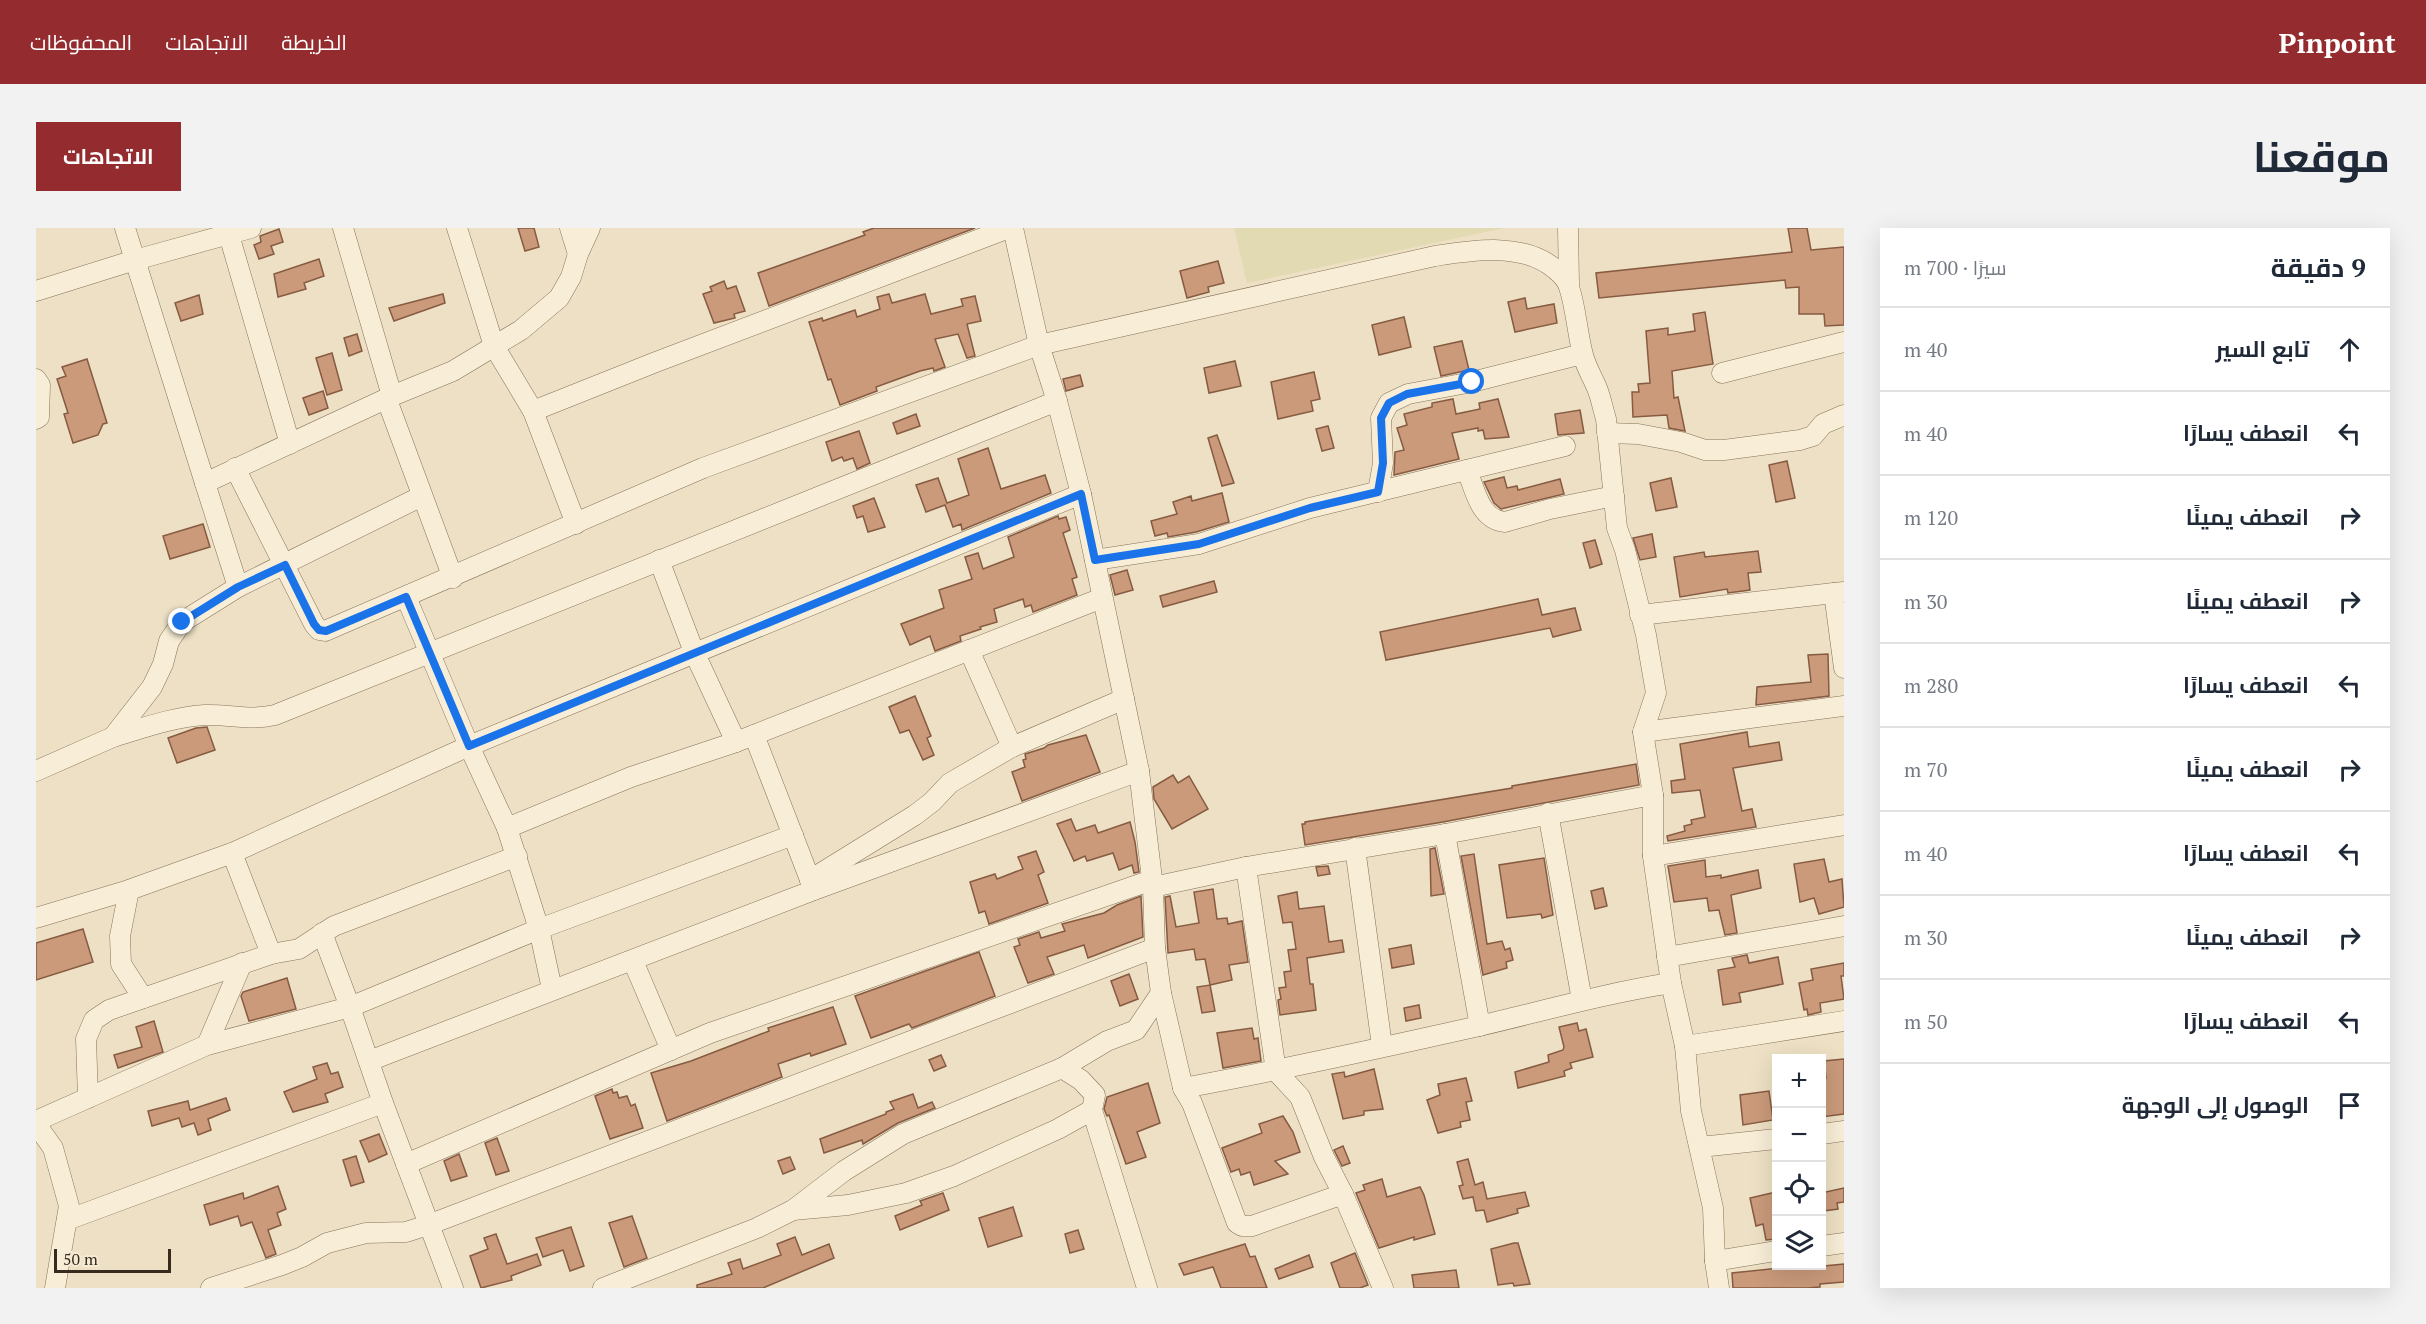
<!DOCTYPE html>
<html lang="ar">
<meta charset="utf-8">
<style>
:root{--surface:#fff;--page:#f2f2f3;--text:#1f2937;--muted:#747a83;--line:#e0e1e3;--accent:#942c2f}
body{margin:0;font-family:"PT Serif",Cairo,serif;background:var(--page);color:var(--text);direction:rtl}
.controls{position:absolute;right:18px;bottom:18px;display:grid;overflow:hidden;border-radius:0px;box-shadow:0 6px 24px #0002}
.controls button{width:54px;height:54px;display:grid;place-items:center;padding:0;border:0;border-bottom:2px solid var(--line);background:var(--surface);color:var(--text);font:30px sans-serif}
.scale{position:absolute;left:18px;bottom:15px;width:117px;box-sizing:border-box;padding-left:6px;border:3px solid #372a1f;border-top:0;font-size:16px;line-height:21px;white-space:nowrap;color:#372a1f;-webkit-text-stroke:4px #f5ead3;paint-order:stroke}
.stop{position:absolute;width:18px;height:18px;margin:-14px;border:4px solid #1a73e8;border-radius:50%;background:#fff}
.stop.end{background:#1a73e8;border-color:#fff;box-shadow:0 2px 6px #0008}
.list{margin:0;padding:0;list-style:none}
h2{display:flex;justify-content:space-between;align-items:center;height:78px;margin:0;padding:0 24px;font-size:26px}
h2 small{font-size:20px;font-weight:400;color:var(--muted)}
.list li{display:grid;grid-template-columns:39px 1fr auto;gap:18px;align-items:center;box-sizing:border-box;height:84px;padding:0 24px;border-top:2px solid var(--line)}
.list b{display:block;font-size:22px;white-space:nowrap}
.list em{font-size:20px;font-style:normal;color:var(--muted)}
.icon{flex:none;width:33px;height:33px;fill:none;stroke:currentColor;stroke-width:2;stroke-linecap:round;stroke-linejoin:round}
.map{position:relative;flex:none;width:1808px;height:1060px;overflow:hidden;direction:ltr;border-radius:0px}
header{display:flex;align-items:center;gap:36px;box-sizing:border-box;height:84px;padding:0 30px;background:var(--accent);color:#fff}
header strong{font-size:28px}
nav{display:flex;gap:33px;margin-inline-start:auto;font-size:21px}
.intro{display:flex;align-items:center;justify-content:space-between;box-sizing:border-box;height:144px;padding:0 36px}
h1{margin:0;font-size:42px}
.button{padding:15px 27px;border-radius:0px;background:var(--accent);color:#fff;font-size:21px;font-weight:700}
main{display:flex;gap:36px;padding:0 36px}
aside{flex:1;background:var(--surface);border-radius:0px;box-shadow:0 6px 24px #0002}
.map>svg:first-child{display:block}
.farmland{fill:#e2dab2}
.building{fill:#ca9a7b;stroke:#865b41;stroke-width:1.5}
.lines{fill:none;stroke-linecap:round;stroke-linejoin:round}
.minor-casing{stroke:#87725b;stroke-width:21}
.minor{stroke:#f8eed7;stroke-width:20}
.route{stroke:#1a73e8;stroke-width:8}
</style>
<header>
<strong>Pinpoint</strong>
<nav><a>الخريطة</a><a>الاتجاهات</a><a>المحفوظات</a></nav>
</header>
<div class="intro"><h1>موقعنا</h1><a class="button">الاتجاهات</a></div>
<main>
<aside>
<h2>9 دقيقة<small>سيرًا · 700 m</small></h2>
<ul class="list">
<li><svg class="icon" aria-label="ahead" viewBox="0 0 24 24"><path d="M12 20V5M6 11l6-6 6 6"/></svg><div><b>تابع السير</b></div><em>40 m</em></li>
<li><svg class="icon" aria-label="left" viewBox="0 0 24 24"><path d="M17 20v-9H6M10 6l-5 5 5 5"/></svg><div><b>انعطف يسارًا</b></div><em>40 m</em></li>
<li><svg class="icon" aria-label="right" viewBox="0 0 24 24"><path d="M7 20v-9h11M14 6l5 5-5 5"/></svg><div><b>انعطف يمينًا</b></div><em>120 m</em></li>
<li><svg class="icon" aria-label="right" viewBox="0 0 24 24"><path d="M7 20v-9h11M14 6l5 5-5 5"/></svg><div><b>انعطف يمينًا</b></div><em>30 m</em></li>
<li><svg class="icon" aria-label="left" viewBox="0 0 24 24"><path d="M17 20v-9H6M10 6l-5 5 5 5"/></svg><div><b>انعطف يسارًا</b></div><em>280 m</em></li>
<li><svg class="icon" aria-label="right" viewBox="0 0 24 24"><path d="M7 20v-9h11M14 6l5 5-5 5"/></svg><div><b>انعطف يمينًا</b></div><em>70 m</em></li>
<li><svg class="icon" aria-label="left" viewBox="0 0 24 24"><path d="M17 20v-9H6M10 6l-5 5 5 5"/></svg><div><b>انعطف يسارًا</b></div><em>40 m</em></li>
<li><svg class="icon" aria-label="right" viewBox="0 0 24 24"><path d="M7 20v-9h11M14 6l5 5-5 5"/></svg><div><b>انعطف يمينًا</b></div><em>30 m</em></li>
<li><svg class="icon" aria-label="left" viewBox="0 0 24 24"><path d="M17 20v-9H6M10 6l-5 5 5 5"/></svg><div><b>انعطف يسارًا</b></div><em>50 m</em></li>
<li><svg class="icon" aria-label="arrive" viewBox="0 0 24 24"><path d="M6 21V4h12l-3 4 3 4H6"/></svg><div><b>الوصول إلى الوجهة</b></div></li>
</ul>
</aside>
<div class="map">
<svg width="1808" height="1060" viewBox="0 0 1808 1060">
<rect width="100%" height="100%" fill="#ede0c4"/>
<polygon class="farmland" points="1198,0 1468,0 1211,55"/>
<g class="building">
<polygon points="482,0 498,0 503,19 489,23"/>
<polygon points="838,0 939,0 733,78 722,45 829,7 827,4"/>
<polygon points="1752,0 1771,0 1775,22 1808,19 1808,97 1789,98 1788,86 1763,86 1763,59 1750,60 1749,52 1563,70 1560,45 1756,24"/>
<polygon points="243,1 247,14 235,18 238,26 223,31 218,17 225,14 224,8"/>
<polygon points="283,31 288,48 268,55 270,61 242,69 238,46"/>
<polygon points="1182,33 1188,55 1172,59 1173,64 1151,70 1144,43"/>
<polygon points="688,53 691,61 700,58 709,83 698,86 699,90 678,95 667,66 676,63 674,59"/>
<polygon points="407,66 409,75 358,93 353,80"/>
<polygon points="853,66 856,75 889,66 895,86 927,78 925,71 939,68 945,93 931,96 939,128 931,130 922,106 899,111 909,139 898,143 897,140 884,143 840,159 841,163 804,177 795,151 792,152 773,94 786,90 787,93 819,82 821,89 844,81 841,69"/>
<polygon points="163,67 167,86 145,93 139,75"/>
<polygon points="1489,70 1491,81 1518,76 1521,95 1479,104 1472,74"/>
<polygon points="1669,84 1677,136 1636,143 1638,170 1642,169 1649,203 1633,200 1631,187 1597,189 1596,164 1603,164 1602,156 1614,155 1610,103 1632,100 1632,107 1659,103 1657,86"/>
<polygon points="1368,89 1375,119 1343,127 1336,97"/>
<polygon points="321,106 326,123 313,128 308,110"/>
<polygon points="1426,113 1433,142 1405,148 1398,119"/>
<polygon points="296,125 306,162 291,167 280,130"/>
<polygon points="51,131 71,195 67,196 62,207 37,215 28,186 32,185 21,151 30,148 26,139"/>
<polygon points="1199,133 1205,158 1173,165 1168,140"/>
<polygon points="1278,144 1284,171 1275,173 1277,183 1242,191 1235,154"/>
<polygon points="1044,147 1047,158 1030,163 1027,151"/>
<polygon points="287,163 292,180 273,187 267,170"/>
<polygon points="1417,171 1420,186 1444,181 1443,175 1462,171 1473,209 1449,211 1447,202 1442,203 1442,200 1416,205 1423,231 1358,247 1359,224 1368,222 1361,200 1371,197 1368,186 1396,179 1396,175"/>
<polygon points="1544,182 1548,205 1522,207 1519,186"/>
<polygon points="880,186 884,198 861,206 857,195"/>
<polygon points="1292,198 1298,220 1286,223 1280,201"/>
<polygon points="823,203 834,235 821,241 817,230 808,233 806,229 796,233 790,214"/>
<polygon points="1181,207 1198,255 1186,258 1172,210"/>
<polygon points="952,220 965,261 1009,247 1015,265 926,302 925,296 917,299 909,277 890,284 880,257 902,250 911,275 933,267 922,231"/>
<polygon points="1751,233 1759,270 1740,274 1733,237"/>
<polygon points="1468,249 1471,260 1481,258 1482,262 1524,251 1528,266 1465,281 1458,275 1448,254"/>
<polygon points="1635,250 1641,279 1620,283 1614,255"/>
<polygon points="1186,265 1193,294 1160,304 1132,309 1131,305 1119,308 1115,293 1141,286 1137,274 1155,268 1156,273"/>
<polygon points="838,270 849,299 832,304 827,288 821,290 817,278"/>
<polygon points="1022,288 1023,291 1030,289 1034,302 1027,305 1041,349 1036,351 1041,367 997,384 995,377 989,379 987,371 958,381 961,394 944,399 945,401 924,408 925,413 899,423 894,408 874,417 865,396 908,380 903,362 936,351 929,329 942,325 947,341 978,329 972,309"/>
<polygon points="167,296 174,319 134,331 127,308"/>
<polygon points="1616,306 1620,329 1604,332 1597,310"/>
<polygon points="1559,312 1566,336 1554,340 1547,315"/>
<polygon points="1722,323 1725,344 1712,345 1714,362 1692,365 1691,361 1644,369 1638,329 1668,324 1669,329"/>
<polygon points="1091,342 1097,362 1079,367 1074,347"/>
<polygon points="1178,353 1181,364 1127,379 1124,368"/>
<polygon points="1502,371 1506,387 1539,380 1545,402 1517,409 1514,400 1350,432 1344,404"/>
<polygon points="1792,426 1793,468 1720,477 1721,459 1775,454 1772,427"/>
<polygon points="879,468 895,508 891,510 898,527 887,532 873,502 864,505 853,479"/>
<polygon points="171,499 179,522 141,535 132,510 160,500"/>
<polygon points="1711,504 1713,519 1743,514 1746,532 1697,540 1706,583 1716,581 1720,599 1632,613 1631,608 1649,603 1648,598 1656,596 1655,592 1669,589 1664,562 1636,565 1635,553 1649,551 1644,516"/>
<polygon points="1050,507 1064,544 986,573 976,544 989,539 987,532 990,531 989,526 1008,520 1012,517"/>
<polygon points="1600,536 1603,557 1407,594 1269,617 1266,596 1269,596 1269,594 1476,560 1476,558"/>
<polygon points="1137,547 1142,555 1153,548 1172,581 1136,601 1118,571 1117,559"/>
<polygon points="1035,591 1040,603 1059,597 1062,605 1094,594 1099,614 1103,644 1098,645 1096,637 1083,642 1077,625 1051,633 1049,628 1038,633 1021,596"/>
<polygon points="1399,620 1408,666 1395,668 1394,621"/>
<polygon points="1000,623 1008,644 1002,647 1012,675 953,696 949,683 943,685 934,654 959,646 961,651 987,641 982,629"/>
<polygon points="1438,626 1451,716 1466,713 1469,722 1474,720 1477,732 1470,734 1471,740 1447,747 1425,628"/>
<polygon points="1508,630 1517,687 1506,690 1505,686 1471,690 1463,637"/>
<polygon points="1788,631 1793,654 1806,651 1808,679 1783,686 1778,670 1764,674 1758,636"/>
<polygon points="1669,632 1670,649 1685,647 1685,650 1722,642 1725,660 1695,667 1701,705 1689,707 1683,682 1673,683 1671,670 1638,674 1632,638"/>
<polygon points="1292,638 1294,646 1282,648 1280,639"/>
<polygon points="1567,660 1571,678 1559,681 1555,663"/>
<polygon points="1177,661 1181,691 1191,690 1192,696 1206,693 1212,734 1193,737 1196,752 1174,757 1169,731 1160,732 1158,721 1132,725 1129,669 1134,668 1140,699 1163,695 1158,664"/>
<polygon points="1261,664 1263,681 1288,678 1293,714 1306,712 1308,724 1271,730 1274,756 1277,756 1280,782 1244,787 1242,772 1245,771 1243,760 1250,759 1248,744 1255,743 1252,722 1260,721 1256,694 1247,695 1242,668"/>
<polygon points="1105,668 1107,709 1052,730 1048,717 1011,729 1018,746 992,755 978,719 984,717 982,711 1003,704 1005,710 1029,703 1026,696 1068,685 1081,677"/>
<polygon points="47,701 57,734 0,752 0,715"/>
<polygon points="1375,717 1378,736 1356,740 1353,721"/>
<polygon points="943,724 959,768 876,800 873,796 835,810 819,768"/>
<polygon points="1711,727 1713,735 1742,729 1747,756 1703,765 1705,774 1687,777 1682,742 1699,739 1696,730"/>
<polygon points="1808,735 1808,748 1805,748 1808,771 1784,775 1785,784 1772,787 1771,781 1768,782 1763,755 1777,752 1775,741"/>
<polygon points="1093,746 1102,771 1084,778 1075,753"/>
<polygon points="251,750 260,781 213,793 205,768 207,764"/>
<polygon points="1174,757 1179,783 1166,785 1161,759"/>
<polygon points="1383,777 1385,790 1370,793 1368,780"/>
<polygon points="797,779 810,816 775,828 774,825 742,836 746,849 631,893 615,845 655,833 733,803 732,800"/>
<polygon points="118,793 127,824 82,840 78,827 106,819 100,799"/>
<polygon points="1541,795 1543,803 1550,801 1557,829 1534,835 1536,840 1528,843 1529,848 1482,860 1479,844 1513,834 1512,827 1527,822 1528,819 1523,799"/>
<polygon points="1216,800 1218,811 1222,810 1225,833 1187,840 1181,805"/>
<polygon points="905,827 910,838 898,843 893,832"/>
<polygon points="1808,831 1808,886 1785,889 1785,850 1790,850 1788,833"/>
<polygon points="291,835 295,846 302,844 307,859 289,866 292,874 257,884 248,864 281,851 277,839"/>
<polygon points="1338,841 1347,881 1328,883 1328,887 1307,891 1296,846 1308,844 1309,849"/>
<polygon points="1430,850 1436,873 1430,874 1434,892 1424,894 1425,899 1402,905 1391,872 1404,867 1402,856"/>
<polygon points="1112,855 1124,895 1101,904 1110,929 1090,936 1073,887 1071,888 1068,881 1071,869"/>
<polygon points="576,861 577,865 581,864 583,870 591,868 595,878 599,876 607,900 574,911 559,868"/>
<polygon points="1733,863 1737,892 1707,897 1704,867"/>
<polygon points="877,866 882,880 896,874 899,880 862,895 827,916 826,912 788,925 784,911 850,886 850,884 858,881 854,874"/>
<polygon points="190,870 194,882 172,891 175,902 162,907 158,895 146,899 143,890 116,898 112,883 152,873 154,882"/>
<polygon points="1247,888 1257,904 1264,924 1239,933 1252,946 1218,957 1214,944 1205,947 1203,941 1195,944 1186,920 1226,905 1223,896"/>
<polygon points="343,906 351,926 333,934 324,913"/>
<polygon points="461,910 473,943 460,947 449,915"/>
<polygon points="1307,918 1314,935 1306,938 1298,922"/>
<polygon points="423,926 431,948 415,953 408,933"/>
<polygon points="320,928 328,954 315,958 307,932"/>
<polygon points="754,929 759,941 747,946 742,933"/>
<polygon points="1432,931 1439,957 1447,954 1451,971 1489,964 1493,978 1481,981 1482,985 1451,994 1448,982 1440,983 1437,969 1427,971 1423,958 1427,957 1421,934"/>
<polygon points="1346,951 1351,969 1384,959 1388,967 1399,1006 1378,1012 1378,1009 1343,1020 1320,965 1329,962 1327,957"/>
<polygon points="242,958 250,981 241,985 245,997 232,1002 240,1026 230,1030 216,994 205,998 202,988 174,997 168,977 207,965 208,971"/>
<polygon points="1808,960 1808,974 1801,975 1802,981 1788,983 1785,965"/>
<polygon points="1740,964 1740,1011 1730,1012 1727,996 1720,998 1714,970"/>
<polygon points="907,965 913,982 864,1002 859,988 886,977 884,973"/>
<polygon points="977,979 986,1008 952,1019 943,990"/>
<polygon points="596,988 611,1030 588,1039 573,995"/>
<polygon points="535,999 548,1038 534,1043 527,1022 507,1029 500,1010"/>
<polygon points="1042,1002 1048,1021 1034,1025 1029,1006"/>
<polygon points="460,1006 471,1036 501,1026 505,1037 475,1048 476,1052 445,1060 434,1028 452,1021 448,1010"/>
<polygon points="759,1009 766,1027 793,1016 798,1030 727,1060 661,1060 661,1057 696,1046 692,1035 704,1031 707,1041 745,1027 741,1016"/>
<polygon points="1478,1015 1482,1015 1494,1056 1478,1058 1477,1055 1462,1057 1455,1021"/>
<polygon points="1209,1016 1214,1029 1219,1028 1231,1060 1185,1060 1177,1039 1148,1047 1143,1036"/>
<polygon points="1319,1025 1332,1057 1324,1060 1304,1060 1295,1035"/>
<polygon points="1273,1027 1277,1039 1243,1051 1239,1041"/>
<polygon points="1808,1036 1808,1054 1784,1056 1784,1059 1772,1060 1697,1060 1696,1045 1762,1038 1777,1039"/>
<polygon points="1420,1042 1423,1060 1378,1060 1376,1047"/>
</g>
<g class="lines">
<g class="minor-casing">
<g id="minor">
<polyline points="89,0 169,255"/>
<polyline points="307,0 356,168"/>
<polyline points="421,0 458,118 497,183 540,296"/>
<polyline points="534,0 542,26"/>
<polyline points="977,0 1003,117 1021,173 1045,266 1088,471 1103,543 1117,659 1119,720 1125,765 1147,860 1156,875 1201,995 1206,998 1216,998 1307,966 1347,1060"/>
<polyline points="1532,0 1533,56"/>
<polyline points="193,7 254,216"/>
<polyline points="0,63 99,32 215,0"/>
<polyline points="1686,145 1808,114"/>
<polyline points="0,151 4,157 3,189 0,191"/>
<polyline points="351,172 417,350"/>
<polyline points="497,183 620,134 973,0"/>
<polyline points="1571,205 1602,206 1645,214 1669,222 1688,222 1764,212 1777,208 1787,196 1808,187"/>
<path d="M 199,240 L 278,396 L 283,402 L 289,403 L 667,240 L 1003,117 L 1399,28 C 1438,22 1487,14 1519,41 C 1524,45 1531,52 1533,59 C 1540,80 1541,104 1547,127 C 1550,139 1556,148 1561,160 C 1565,170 1567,181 1570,191 L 1581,300 L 1589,322 L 1610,407 L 1620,465 L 1607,504 L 1617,567 L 1617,628 L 1635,755 L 1649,818 L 1655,883 L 1677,980 L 1679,1033 L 1683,1060"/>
<path d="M 1431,242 C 1439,262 1444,292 1469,294 L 1514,281 L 1578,268"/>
<polyline points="1342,264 1347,235 1345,190 1353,175 1372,166 1436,154 1546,126"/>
<polyline points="623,332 658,424 700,514"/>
<polyline points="1059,332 1163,316 1274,280 1529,218"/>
<polyline points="202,359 386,268"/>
<polyline points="1808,364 1798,365 1808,440"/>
<polyline points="370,369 433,518 471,600 503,701 516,761"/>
<polyline points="1604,387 1798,365"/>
<polyline points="933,422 976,519"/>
<polyline points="1607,504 1808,478"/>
<polyline points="718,507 778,662"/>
<path d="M 77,509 C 107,500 137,489 169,487 C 194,486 213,493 239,487 L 1021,173"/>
<polyline points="0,543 77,509 116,459 127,436 133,413 146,394 202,359 169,255 356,168 417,143 485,102 523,70 535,49 542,26 554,0"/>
<polyline points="1512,585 1546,772"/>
<polyline points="471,600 595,549 700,514 1066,370"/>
<polyline points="1409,606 1444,798"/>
<polyline points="1319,620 1346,818"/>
<polyline points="196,625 235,726"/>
<polyline points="1617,628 1808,597"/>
<polyline points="1210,639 1240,843 1264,869 1288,929 1307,966"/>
<polyline points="774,652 879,587 896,574 914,555 976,519 1088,471"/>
<polyline points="1117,659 1210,639 1409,606 1617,567"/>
<polyline points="93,662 84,708 85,736 107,770"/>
<polyline points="0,690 93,662 196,625 433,518 1045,266"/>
<polyline points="286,705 314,779 503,701 757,607"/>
<polyline points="1631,729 1808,698"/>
<polyline points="597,733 635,822"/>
<polyline points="171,817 206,735"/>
<polyline points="1649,818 1808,793"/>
<polyline points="333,833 778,662 1103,543"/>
<polyline points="1026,840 1045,852 1059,867 1056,882 1111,1060"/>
<path d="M 1147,860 C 1246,842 1345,820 1443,798 C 1507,783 1570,765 1635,755"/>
<polyline points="52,870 50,811 58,792 73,782 235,726 263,721 298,698 481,628"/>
<polyline points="0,893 171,817 314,779 347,875 417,1060"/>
<polyline points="0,896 17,920 33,978 19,1060"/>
<polyline points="1786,906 1808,903"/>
<polyline points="1664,919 1740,911"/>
<polyline points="370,936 674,805 1116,652"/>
<polyline points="757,982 812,977 870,965 918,948 1022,901 1056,882"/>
<polyline points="31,992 347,875"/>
<polyline points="1786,1018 1808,1015"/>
<polyline points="1679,1033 1740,1023"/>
<polyline points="175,1060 246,1037 266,1029 291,1015 330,1005 370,1004 392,997 1119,720"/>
<polyline points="567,1060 721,1000 757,982 808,943 867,906 1026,840 1071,813 1100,802 1125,765"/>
</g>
</g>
<use href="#minor" class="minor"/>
</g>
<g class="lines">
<polyline class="route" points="146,394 202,359 249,337 278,396 283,402 290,403 370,369 433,518 1045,266 1059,332 1163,316 1274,280 1342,264 1347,235 1345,190 1353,175 1371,166 1436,154"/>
</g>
</svg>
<div class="controls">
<button>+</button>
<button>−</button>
<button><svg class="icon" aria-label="locate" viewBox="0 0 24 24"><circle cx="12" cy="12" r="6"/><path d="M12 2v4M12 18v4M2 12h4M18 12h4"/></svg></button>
<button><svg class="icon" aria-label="layers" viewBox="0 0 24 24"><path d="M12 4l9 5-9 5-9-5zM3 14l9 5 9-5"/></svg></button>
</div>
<div class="scale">50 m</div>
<div class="stop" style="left:1436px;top:154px"></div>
<div class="stop end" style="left:146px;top:394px"></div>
</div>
</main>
